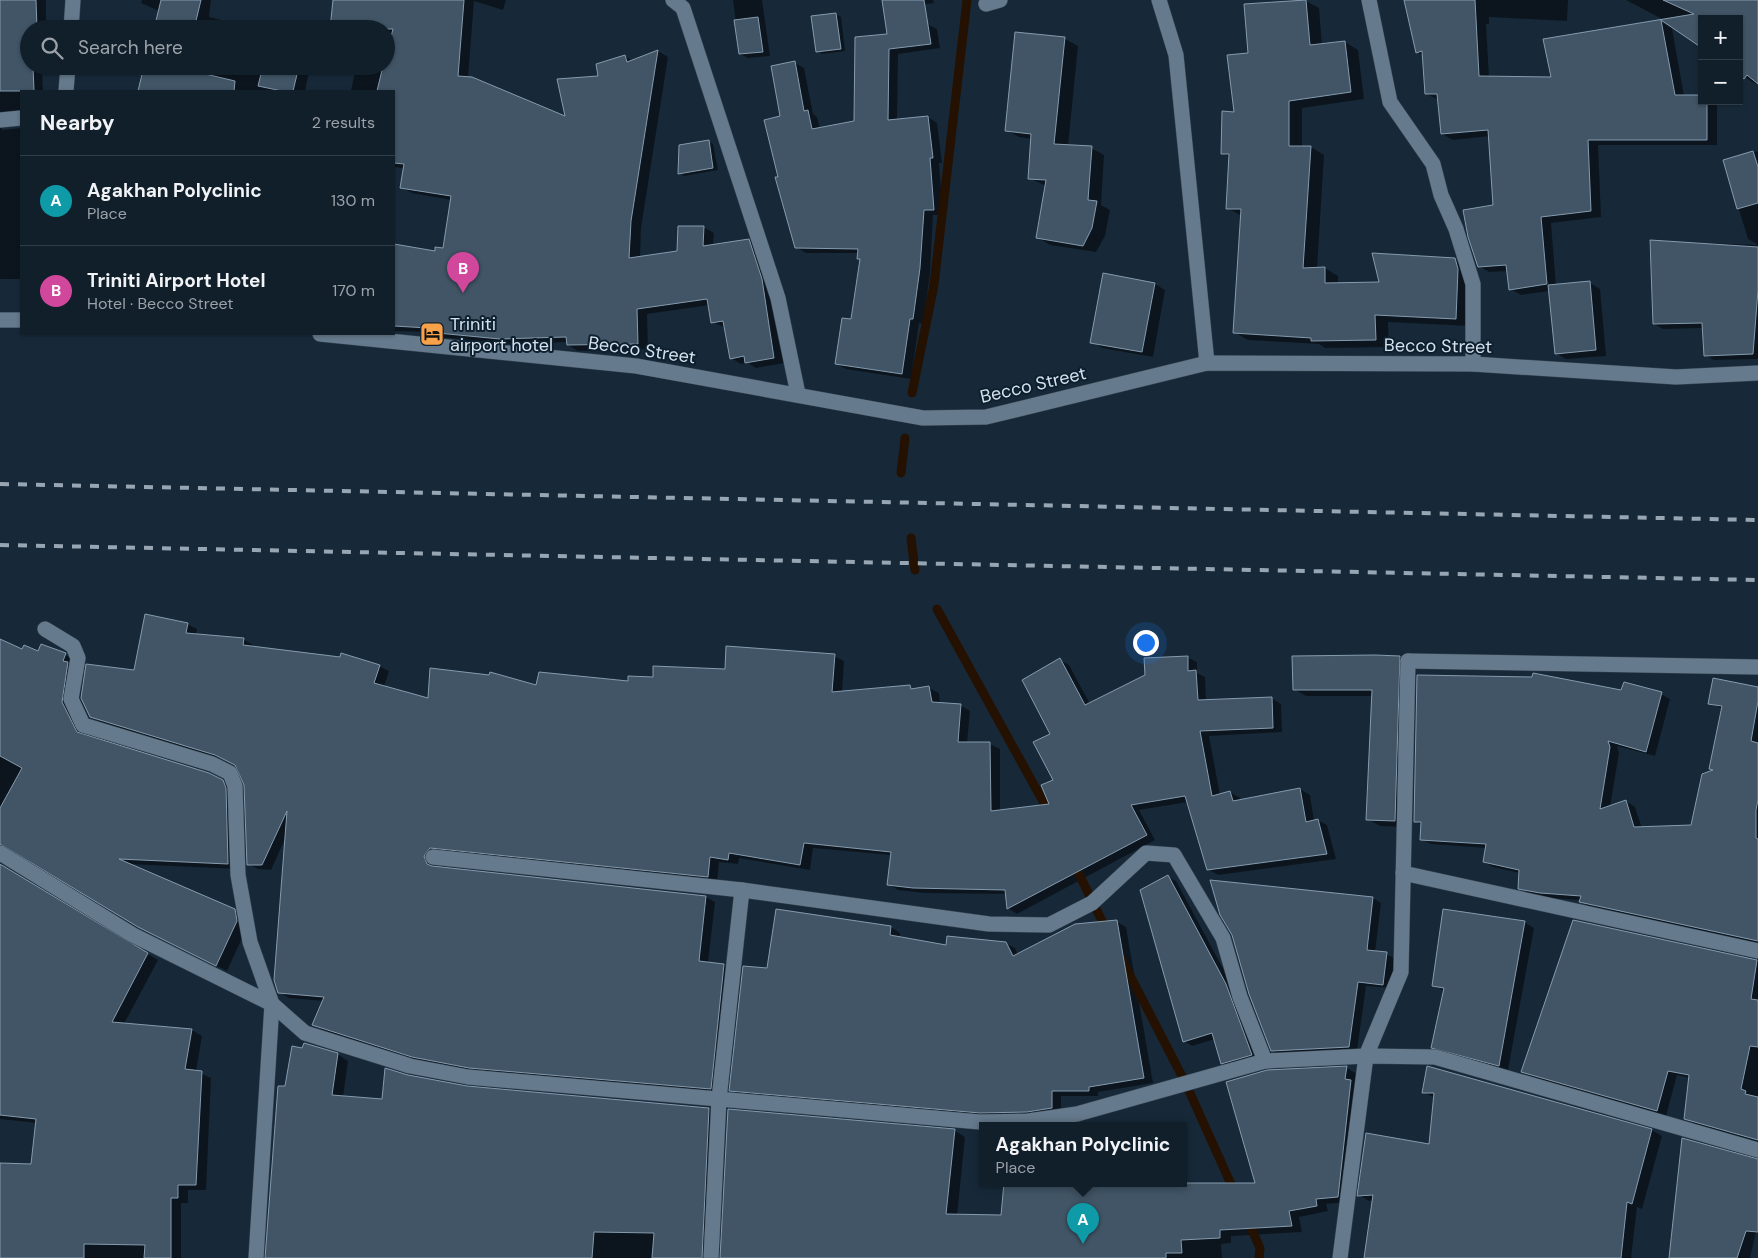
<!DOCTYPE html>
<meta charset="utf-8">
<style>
:root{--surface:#111f2b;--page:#1a2733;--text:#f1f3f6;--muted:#9ca2a9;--line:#303d47;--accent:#f7a149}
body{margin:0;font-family:"DM Sans",sans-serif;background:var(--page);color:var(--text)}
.controls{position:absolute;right:15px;top:15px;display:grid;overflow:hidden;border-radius:0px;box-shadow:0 1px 4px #0004}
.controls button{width:45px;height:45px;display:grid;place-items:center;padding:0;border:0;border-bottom:1px solid var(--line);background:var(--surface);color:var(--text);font:25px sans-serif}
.you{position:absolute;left:1145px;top:642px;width:18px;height:18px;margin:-12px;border:4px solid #fff;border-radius:50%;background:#1a73e8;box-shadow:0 0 0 8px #1a73e833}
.badge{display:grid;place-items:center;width:32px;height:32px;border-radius:50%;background:var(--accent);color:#fff;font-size:16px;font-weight:700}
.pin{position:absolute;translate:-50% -41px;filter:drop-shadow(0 1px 2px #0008)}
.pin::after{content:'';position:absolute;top:26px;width:18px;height:15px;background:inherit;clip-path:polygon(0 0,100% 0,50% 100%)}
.popup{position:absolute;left:979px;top:1122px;width:208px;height:65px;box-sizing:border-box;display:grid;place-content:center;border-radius:0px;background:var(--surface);filter:drop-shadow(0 1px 4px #0005);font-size:16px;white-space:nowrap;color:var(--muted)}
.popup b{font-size:19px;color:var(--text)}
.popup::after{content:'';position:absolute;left:50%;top:100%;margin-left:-10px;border:10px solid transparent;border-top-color:var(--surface)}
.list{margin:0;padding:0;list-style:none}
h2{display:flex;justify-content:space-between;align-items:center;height:65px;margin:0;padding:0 20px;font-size:21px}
h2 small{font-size:16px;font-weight:400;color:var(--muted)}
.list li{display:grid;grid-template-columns:32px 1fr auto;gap:15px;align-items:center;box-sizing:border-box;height:90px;padding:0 20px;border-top:1px solid var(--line)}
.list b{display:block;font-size:19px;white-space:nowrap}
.list p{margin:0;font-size:16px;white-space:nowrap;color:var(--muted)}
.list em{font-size:16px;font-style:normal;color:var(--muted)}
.icon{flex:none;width:28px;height:28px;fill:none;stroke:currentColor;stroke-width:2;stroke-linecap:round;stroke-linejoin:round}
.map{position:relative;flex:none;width:1758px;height:1258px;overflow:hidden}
.search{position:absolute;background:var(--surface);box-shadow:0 1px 4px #0004;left:20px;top:20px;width:375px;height:55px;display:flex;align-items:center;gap:12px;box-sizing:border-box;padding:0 18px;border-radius:28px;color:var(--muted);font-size:19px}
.panel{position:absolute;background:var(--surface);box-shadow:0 1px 4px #0004;left:20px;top:90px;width:375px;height:245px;border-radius:0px}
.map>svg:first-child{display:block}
.shadow{fill:#0007}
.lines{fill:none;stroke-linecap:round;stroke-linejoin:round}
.stream{stroke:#241101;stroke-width:9}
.building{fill:#415566;stroke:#859bae}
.lane-casing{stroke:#354451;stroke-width:16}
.street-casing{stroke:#354451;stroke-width:16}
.secondary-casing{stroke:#354451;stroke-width:16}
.lane{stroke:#657a8c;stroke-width:15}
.street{stroke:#657a8c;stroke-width:15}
.secondary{stroke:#657a8c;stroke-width:15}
.rail{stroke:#98a5b2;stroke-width:4;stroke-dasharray:9 9;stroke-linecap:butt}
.labels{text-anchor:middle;stroke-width:4;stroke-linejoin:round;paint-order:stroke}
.poi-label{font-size:18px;fill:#d6e1ec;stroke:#0d202f;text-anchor:start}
.street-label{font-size:18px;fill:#d6e1ec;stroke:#0d202f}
</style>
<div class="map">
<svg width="1758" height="1258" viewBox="0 0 1758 1258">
<rect width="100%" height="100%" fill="#172939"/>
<g class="shadow">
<polygon points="0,0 46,0 46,29 29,29 29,66 42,66 43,91 21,91 21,115 1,121 2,130 21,128 21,279 0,279"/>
<polygon points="142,0 211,0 209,17 258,29 155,29 159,11 141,3"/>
<polygon points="334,0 506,0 503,10 474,1 468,78 567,118 600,77 624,56 633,61 658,51 668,57 641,228 640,258 679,252 703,227 714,233 713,246 749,240 759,246 772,286 784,363 756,368 748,363 741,364 731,358 726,328 712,322 710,305 647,314 648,349 578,351 568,345 568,342 512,344 439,337 431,332 394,331 395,245 436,253 444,249 451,200 412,193 401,187 404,168 394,167 394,91 351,91 356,66 386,66 386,29"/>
<polygon points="733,0 762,0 770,56 748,58 740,54"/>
<polygon points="884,0 933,0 934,3 894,9"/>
<polygon points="1409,0 1568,0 1567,21 1489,17 1489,24 1486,24 1489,77 1552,78 1661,22 1672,28 1684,96 1702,101 1717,102 1717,145 1598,145 1601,217 1551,223 1556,286 1590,283 1600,289 1606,356 1566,359 1556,353 1550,291 1521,295 1510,289 1508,271 1489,272 1479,266 1495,206 1490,136 1453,140 1442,134 1439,100 1426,94 1424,56 1417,52"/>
<polygon points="1626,0 1758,0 1758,83 1755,84 1745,77 1739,19 1666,21"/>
<polygon points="1306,1 1319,8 1322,45 1345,42 1358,50 1364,99 1302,108 1302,147 1311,147 1324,155 1317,269 1325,268 1338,276 1338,284 1380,284 1455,259 1468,267 1469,326 1388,322 1389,347 1325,348 1319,344 1248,340 1234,332 1242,216 1227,208 1230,157 1222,153 1236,113 1250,54"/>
<polygon points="836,14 841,17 845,51 822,54 817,51"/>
<polygon points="927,24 937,29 940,48 898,54 897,121 928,117 937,123 942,163 939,163 943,215 933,215 930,274 923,324 919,323 911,379 846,369 836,364 852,321 861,260 859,258 859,253 806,253 796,247 779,178 782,117 795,63 804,68 813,114 817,117 820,129 855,122 888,35"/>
<polygon points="1065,39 1078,46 1068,146 1091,148 1104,155 1101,205 1110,210 1105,236 1096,252 1050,245 1037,237 1046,186 1029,178 1032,139 1019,137 1006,130"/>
<polygon points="146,66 310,66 305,91 140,91"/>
<polygon points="709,142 713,144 718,170 684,176 680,173"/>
<polygon points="1758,151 1758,245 1748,239 1724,161"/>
<polygon points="1649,241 1758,245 1758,359 1714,360 1705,355 1703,328 1663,329 1654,324"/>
<polygon points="1155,284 1165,290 1153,357 1102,348 1092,342"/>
<polygon points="187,624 197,629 196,636 243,639 253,645 252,647 379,666 389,671 384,687 429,700 537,687 630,683 834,656 844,661 842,693 910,687 915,690 929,688 939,693 940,704 960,705 970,711 967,743 990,744 1000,749 1000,811 1051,805 1055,780 1052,734 1060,660 1069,665 1090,704 1187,657 1197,662 1197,673 1205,677 1206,701 1271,698 1281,704 1282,732 1209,736 1220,795 1230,792 1240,798 1240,801 1300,789 1310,795 1314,821 1318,820 1327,825 1336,859 1218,875 1208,869 1188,802 1139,810 1155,840 1017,914 1008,908 1007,894 924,893 898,890 888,884 891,855 813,848 810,870 739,858 738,864 719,862 717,882 435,856 433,867 706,897 715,902 708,963 724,965 733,970 720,1094 480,1072 423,1062 323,1030 314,1025 324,1001 289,998 279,992 285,839 271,870 258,869 248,864 246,785 236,765 226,760 101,722 91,716 135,671"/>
<polygon points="0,640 23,651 65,655 75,660 72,709 86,736 222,781 233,787 238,869 128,864 245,916 247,927 227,971 149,932 11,849 3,853 1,860 5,868 158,960 124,1024 192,1030 202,1036 196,1071 211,1078 206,1190 188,1190 188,1203 181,1203 181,1258 0,1258 0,1164 33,1165 37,1123 0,1119"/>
<polygon points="1400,657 1412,664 1407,827 1380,826 1368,819 1373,696 1306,696 1294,689"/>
<polygon points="1758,688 1758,944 1589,907 1581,900 1550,898 1529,893 1519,888 1520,873 1493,867 1484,862 1487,848 1431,844 1421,839 1422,825 1415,821 1622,692 1661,694 1670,699 1655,756 1617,746 1619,753 1610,807 1626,801 1635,807 1642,828 1692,826 1715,771 1710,768 1723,709 1710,703"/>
<polygon points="1168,877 1176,881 1234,989 1259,1059 1229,1067 1222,1063 1215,1039 1192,1046 1184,1041"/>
<polygon points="1212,881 1373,898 1381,903 1375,952 1386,954 1394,958 1391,988 1366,986 1357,1051 1281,1055 1272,1050 1233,935"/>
<polygon points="777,910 891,927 900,933 900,938 948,946 1005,943 1015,948 1018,955 1117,922 1126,927 1153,1083 1098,1092 1098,1096 1061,1096 1061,1113 990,1117 740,1095 731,1090 769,970"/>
<polygon points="1524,922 1534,928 1508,1070 1442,1053 1433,1047 1444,991 1434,985"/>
<polygon points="1756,961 1758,961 1758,1142 1695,1124 1685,1118 1690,1078 1677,1075 1666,1116 1532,1077 1523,1072"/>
<polygon points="337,1054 348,1061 343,1097 383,1100 408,1076 467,1088 709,1109 719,1115 712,1258 265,1258 286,1088"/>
<polygon points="1347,1068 1357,1074 1349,1202 1326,1204 1328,1211 1299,1217 1302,1232 1231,1236 1231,1243 1221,1244 1222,1258 722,1258 954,1130 965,1137 957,1216 1003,1216 1005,1183 1162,1183 1172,1216 1260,1198"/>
<polygon points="1428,1068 1652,1130 1662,1136 1642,1209 1637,1207 1631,1258 1365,1258 1373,1200 1369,1201 1359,1195 1430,1146 1435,1098 1423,1092"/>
<polygon points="1758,1160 1758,1223 1750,1258 1670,1258"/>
</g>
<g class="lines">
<g class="stream">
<polyline points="912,393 934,285 967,0"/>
<polyline points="901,473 905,438"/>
<polyline points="911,538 915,570"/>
<polyline points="937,609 1050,814"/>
<polyline points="1073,862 1107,931"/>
<polyline points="1120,956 1185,1082 1235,1193"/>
<polyline points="1247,1219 1260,1248 1259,1258"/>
</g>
</g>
<g class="building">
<polygon points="0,0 36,0 37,29 29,29 29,66 33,66 34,91 0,91"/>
<polygon points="161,0 201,0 194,29 154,29"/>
<polygon points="333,0 464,0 458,76 472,77 565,116 557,79 598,76 596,64 625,55 627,62 658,50 631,221 629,258 677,251 678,226 704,226 703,246 749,239 762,279 774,358 745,363 744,356 730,359 723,321 711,323 707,299 637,309 638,344 567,345 566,337 500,339 427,332 428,328 394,326 394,244 435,251 435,247 443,248 451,196 400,188 404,164 394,163 394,91 377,91 383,66 386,66 386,56 393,29 330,29"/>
<polygon points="882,0 924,0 931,44 889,49 888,120 928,116 933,158 930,158 934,210 924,210 920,268 913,319 910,319 902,374 835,364 842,318 851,319 860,259 857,259 858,249 795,248 775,177 778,177 764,120 780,116 771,66 795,61 804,111 808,110 812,129 854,121 855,37 887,34"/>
<polygon points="1306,0 1310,45 1345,41 1351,92 1289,101 1289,146 1311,146 1303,268 1325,267 1325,283 1379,282 1372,253 1455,258 1458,269 1456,319 1375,315 1376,340 1311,341 1311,338 1233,333 1241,209 1226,209 1229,154 1221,154 1222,111 1234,112 1227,55 1248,53 1244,4"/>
<polygon points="1404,0 1475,0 1479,76 1551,77 1543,39 1694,14 1663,0 1758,0 1758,84 1747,75 1744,79 1739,75 1739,19 1702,19 1702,48 1661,20 1675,95 1702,95 1702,101 1707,101 1707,140 1588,140 1591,211 1541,217 1547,284 1509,290 1506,265 1478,267 1468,237 1463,210 1493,205 1488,130 1441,134 1437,94 1425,94 1422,51 1416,53"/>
<polygon points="836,13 841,49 816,52 811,16"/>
<polygon points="758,17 763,52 739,54 734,20"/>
<polygon points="1015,32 1065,37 1054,144 1092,146 1088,200 1097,201 1092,228 1083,246 1036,238 1046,180 1028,179 1031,134 1005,131"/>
<polygon points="144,66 185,66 184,69 235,81 234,91 138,91"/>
<polygon points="263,66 299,66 293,91 282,91 258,86"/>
<polygon points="709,140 713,168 678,174 679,145"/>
<polygon points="1753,151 1758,167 1758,203 1737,209 1723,160"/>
<polygon points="1650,240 1758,247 1758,290 1753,354 1704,356 1702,323 1653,324"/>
<polygon points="1103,273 1155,283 1142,352 1090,343"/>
<polygon points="1590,281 1596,350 1555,354 1548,285"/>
<polygon points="145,614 188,623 186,633 244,638 243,645 340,657 341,653 380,665 374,683 428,698 430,668 489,675 490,672 536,685 539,672 628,681 628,676 653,677 653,666 725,669 726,646 835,654 832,692 910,685 911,689 929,686 932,702 961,704 958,742 990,742 991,811 1049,804 1041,785 1053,780 1033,742 1050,734 1022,680 1060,658 1085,705 1145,675 1144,658 1188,656 1188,671 1196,670 1198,700 1272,697 1273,728 1200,731 1212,796 1230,791 1233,801 1300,788 1306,822 1318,819 1327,854 1207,870 1185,796 1131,805 1147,835 1007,909 1005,890 913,888 887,885 891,852 804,843 800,865 729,853 728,860 710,857 708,877 430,848 424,856 427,864 432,866 706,896 699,961 724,964 711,1089 469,1068 412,1057 312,1025 324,997 278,993 274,980 287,811 262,865 247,865 244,785 235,765 215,755 90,717 81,698 86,664 134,670"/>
<polygon points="0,639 22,649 24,645 38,651 41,644 66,653 63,661 68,662 62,702 77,732 209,773 223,780 226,788 228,864 119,859 235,909 237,921 216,966 138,927 0,844 0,808 22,768 0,756"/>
<polygon points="1375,655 1400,656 1395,821 1366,820 1372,690 1293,690 1292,656"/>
<polygon points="1533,673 1621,690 1624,682 1662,692 1646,752 1608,741 1610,747 1600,809 1626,800 1634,827 1691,825 1702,774 1713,770 1709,769 1722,706 1708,704 1713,678 1758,687 1758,701 1751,741 1758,743 1758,800 1756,810 1756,838 1758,839 1758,941 1579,902 1581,896 1540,893 1518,889 1519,870 1483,862 1486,844 1420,840 1421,822 1414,822 1417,675 1532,677"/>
<polygon points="0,864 148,953 112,1022 192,1029 185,1069 202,1071 196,1185 178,1185 178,1198 171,1198 171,1258 144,1258 145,1245 84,1244 84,1258 0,1258 0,1163 31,1164 36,1119 0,1115"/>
<polygon points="1168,875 1226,984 1252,1055 1221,1064 1212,1033 1183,1042 1140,890"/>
<polygon points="1210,880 1373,897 1367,950 1387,952 1383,985 1358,982 1349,1047 1271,1051 1249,994 1232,935 1220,915"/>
<polygon points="776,909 891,926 890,935 946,945 947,936 1006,942 1013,956 1075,924 1117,920 1144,1078 1089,1087 1089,1091 1052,1091 1052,1108 1027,1112 980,1113 729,1091 743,966 767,968"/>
<polygon points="1443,909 1525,921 1499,1066 1431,1048 1444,988 1432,986"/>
<polygon points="1573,920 1757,960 1751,999 1758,1000 1758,1047 1750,1046 1741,1089 1746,1091 1745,1094 1758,1097 1758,1140 1684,1119 1689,1075 1668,1071 1657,1111 1521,1072"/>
<polygon points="304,1043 338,1053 332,1095 382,1099 385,1068 408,1075 467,1086 709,1108 702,1258 652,1258 654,1233 594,1232 592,1258 265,1258 278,1086 285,1086 292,1046 302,1048"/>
<polygon points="1347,1066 1345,1079 1351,1080 1338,1197 1316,1199 1317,1206 1289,1211 1292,1226 1220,1230 1220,1238 1181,1240 1182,1253 1166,1253 1166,1258 720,1258 728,1109 955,1129 946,1214 1001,1215 1004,1183 1255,1183 1226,1082 1267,1070"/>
<polygon points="1427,1066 1652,1129 1632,1204 1627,1202 1621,1258 1364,1258 1373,1195 1357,1196 1366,1133 1429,1144 1434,1093 1422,1093"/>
<polygon points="1682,1138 1758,1159 1758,1232 1746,1231 1737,1258 1669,1258"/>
</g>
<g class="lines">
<g class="lane-casing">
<polyline id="lane" points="1408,661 1758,667"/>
</g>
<g class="street-casing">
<g id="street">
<polyline points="673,0 683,8 778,298 798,394"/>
<polyline points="1159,0 1176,55 1207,363"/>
<polyline points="1369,0 1390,102 1433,164 1441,195 1456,229 1473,284 1473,364"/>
<polyline points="986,4 1000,0"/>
<polyline points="71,29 73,0"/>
<polyline points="66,91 68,66"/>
<polyline points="0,120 21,118"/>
<polyline points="45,629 73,646 78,658 71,699 83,725 212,764 230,773 235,786 238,875 250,942 272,1004 256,1258"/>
<polyline points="0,853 133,935 272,1004 305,1033 410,1066 468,1077 980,1122 1028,1121 1077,1114 1265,1061 1366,1056 1435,1057 1758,1150"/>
<polyline points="433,857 742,890 989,924 1049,925 1092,903 1146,853 1174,855 1223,938 1240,997 1265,1061"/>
<polyline points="1403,873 1758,951"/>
<polyline points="711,1258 719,1099 742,890"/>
<polyline points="1340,1258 1366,1056 1401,972 1408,661"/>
</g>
</g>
<g class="secondary-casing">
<g id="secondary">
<polyline points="0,320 21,320"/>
<polyline points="320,334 636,366 923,418 986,417 1207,363 1473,364 1676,377 1758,373"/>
</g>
</g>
<use href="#lane" class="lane"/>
<use href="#street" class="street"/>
<use href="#secondary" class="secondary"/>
<g class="rail">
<polyline points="0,484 1758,520"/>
<polyline points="0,545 1758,580"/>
</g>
</g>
<defs>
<g id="hotel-square" transform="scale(1.25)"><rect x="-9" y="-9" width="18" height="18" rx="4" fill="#f7a149" stroke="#0d202f"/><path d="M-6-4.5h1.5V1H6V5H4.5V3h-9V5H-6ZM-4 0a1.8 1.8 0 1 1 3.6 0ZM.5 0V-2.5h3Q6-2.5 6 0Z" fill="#111"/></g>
</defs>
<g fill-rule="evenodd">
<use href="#hotel-square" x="432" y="334"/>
</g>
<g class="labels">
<g class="poi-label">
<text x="450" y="330">Triniti<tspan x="450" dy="21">airport hotel</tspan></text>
</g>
<g class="street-label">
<text transform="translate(1438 346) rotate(1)" y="6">Becco Street</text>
<text transform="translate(642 350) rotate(8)" y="6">Becco Street</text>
<text transform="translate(1033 385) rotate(-13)" y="6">Becco Street</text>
</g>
</g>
</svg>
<div class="controls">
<button>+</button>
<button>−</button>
</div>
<div class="you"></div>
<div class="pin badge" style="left:1083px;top:1244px;background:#0f9aa8">A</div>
<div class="popup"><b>Agakhan Polyclinic</b>Place</div>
<div class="pin badge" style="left:463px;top:293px;background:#d1479c">B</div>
<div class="search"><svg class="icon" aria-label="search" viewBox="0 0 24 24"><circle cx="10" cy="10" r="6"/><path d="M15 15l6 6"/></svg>Search here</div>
<section class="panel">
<h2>Nearby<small>2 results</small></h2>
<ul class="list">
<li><span class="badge" style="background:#0f9aa8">A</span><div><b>Agakhan Polyclinic</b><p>Place</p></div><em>130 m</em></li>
<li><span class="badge" style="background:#d1479c">B</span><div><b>Triniti Airport Hotel</b><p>Hotel · Becco Street</p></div><em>170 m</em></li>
</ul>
</section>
</div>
